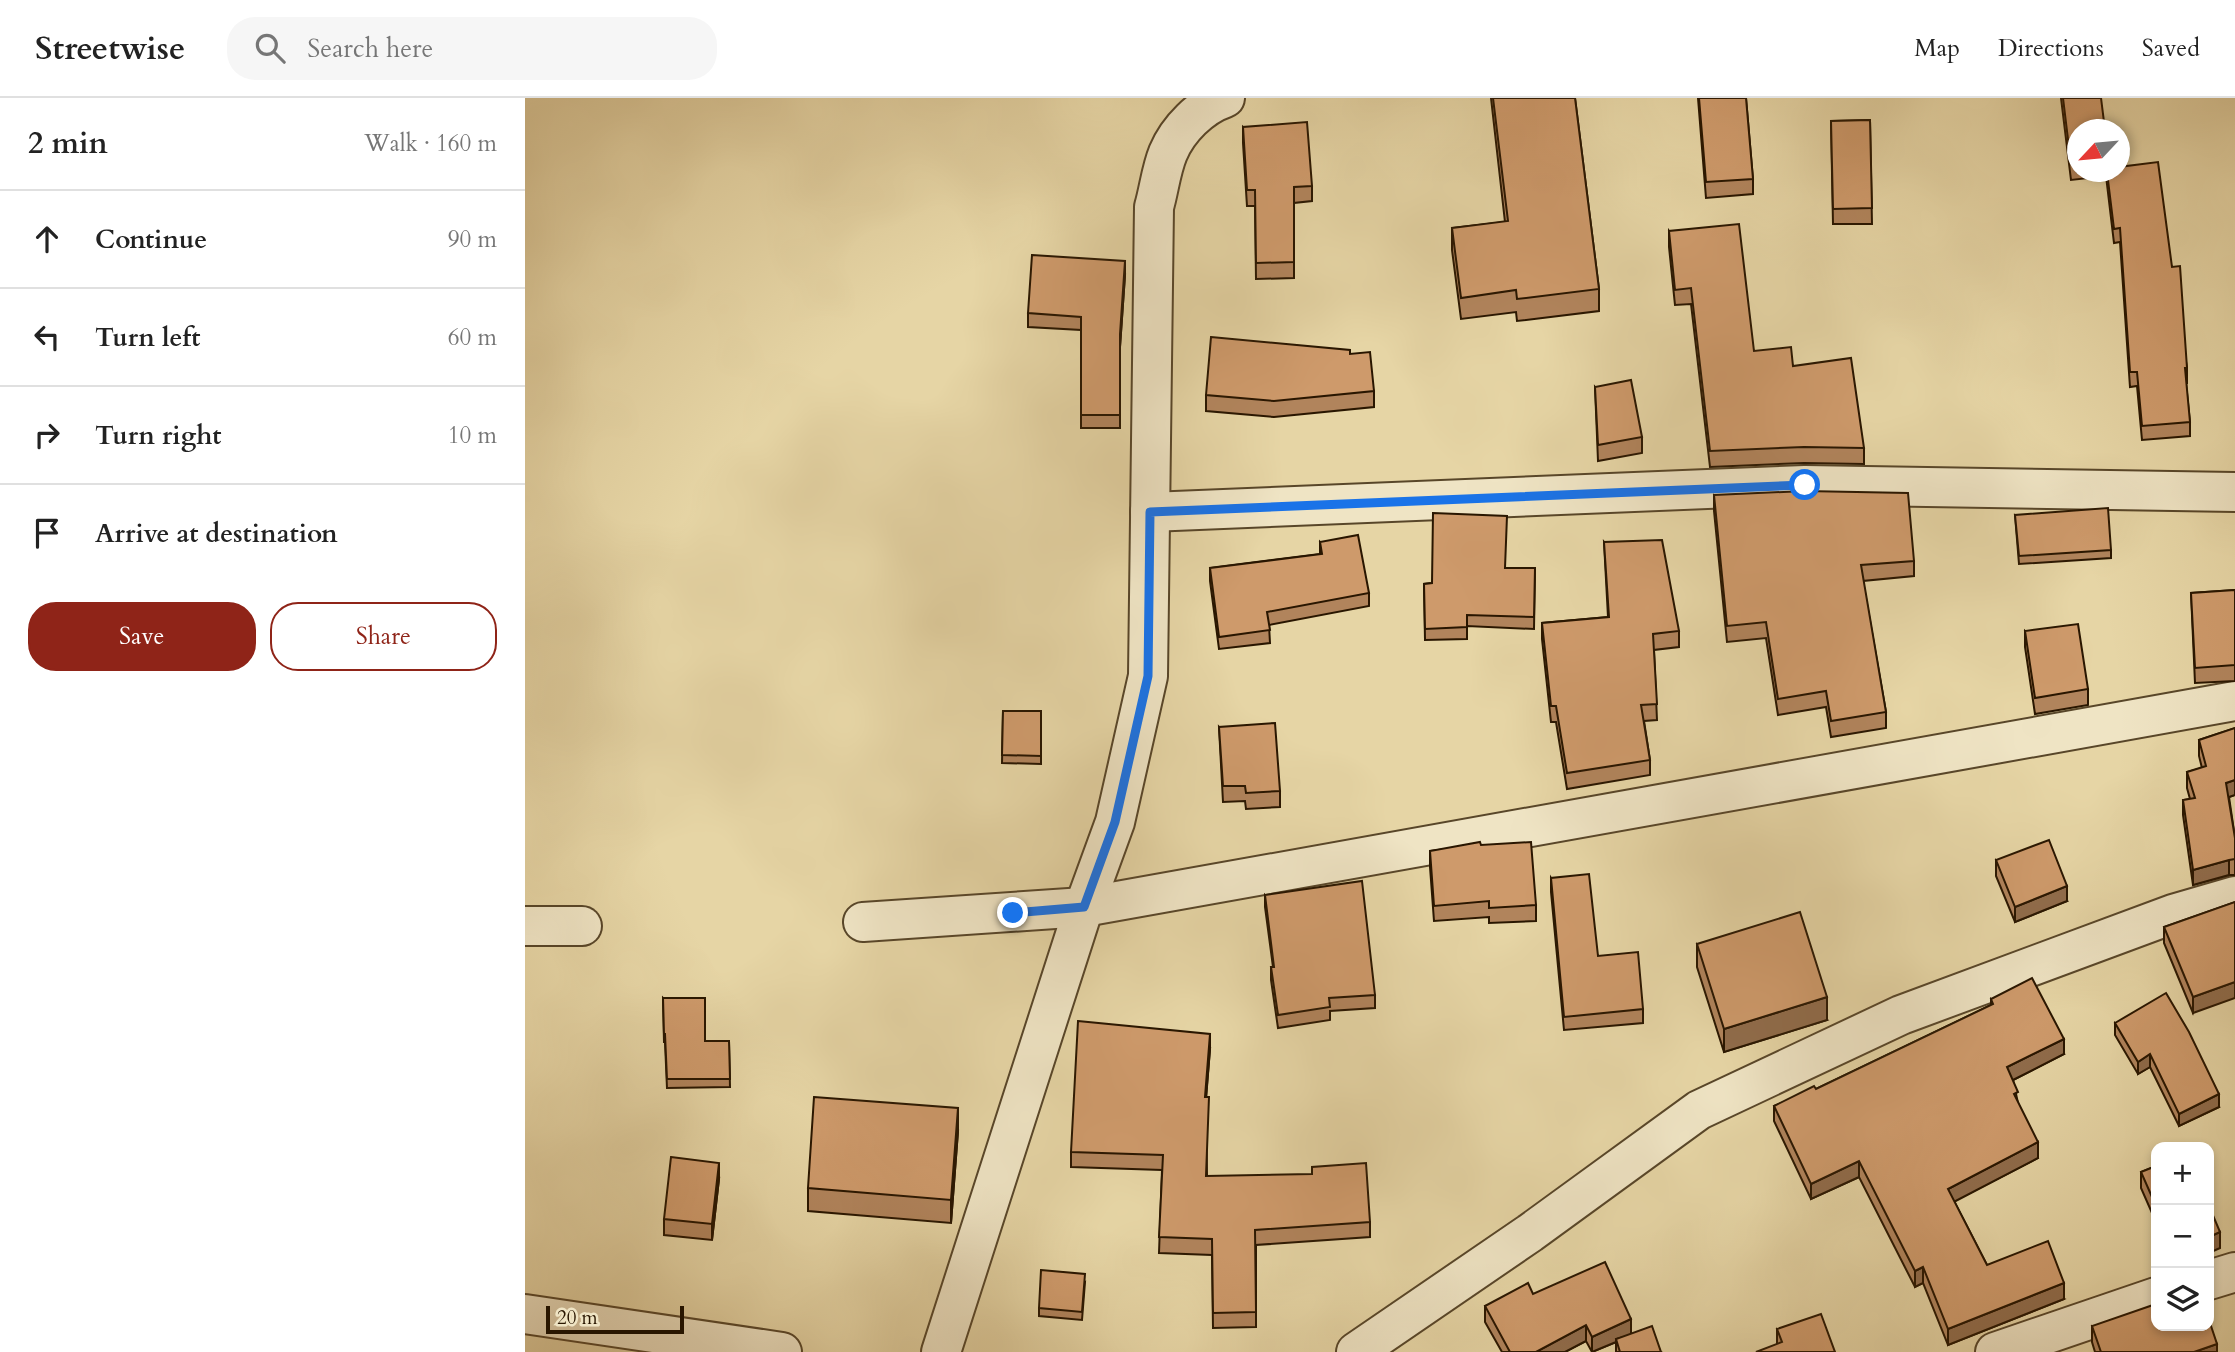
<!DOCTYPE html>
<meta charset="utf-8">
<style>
:root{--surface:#fff;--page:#f6f6f6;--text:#222;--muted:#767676;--line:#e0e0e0;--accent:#8f2418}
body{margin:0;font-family:Cardo,serif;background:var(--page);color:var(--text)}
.controls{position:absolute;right:21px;bottom:21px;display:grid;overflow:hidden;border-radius:14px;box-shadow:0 4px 10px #0003}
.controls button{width:63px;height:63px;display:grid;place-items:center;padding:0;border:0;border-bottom:2px solid var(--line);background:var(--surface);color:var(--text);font:35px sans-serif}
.compass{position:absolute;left:1542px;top:21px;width:63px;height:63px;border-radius:50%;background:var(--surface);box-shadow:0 4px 10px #0003;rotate:244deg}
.scale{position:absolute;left:21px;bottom:18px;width:138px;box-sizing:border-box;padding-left:7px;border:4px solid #291600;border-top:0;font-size:19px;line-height:24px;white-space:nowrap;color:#291600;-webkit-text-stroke:5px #efe4c4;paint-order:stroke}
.stop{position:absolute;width:21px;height:21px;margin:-16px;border:5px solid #1a73e8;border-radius:50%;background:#fff}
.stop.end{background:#1a73e8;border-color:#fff;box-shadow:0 2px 7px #0008}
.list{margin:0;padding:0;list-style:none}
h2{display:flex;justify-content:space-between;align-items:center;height:91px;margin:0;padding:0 28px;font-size:30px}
h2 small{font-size:23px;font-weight:400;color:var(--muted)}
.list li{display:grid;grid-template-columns:46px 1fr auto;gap:21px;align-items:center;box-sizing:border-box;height:98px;padding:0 28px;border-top:2px solid var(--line)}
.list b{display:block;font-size:26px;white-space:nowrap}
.list em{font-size:23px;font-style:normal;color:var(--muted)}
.actions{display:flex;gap:14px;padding:21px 28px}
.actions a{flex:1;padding:16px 0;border:2px solid var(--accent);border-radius:28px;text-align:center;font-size:24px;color:var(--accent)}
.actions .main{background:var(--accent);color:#fff}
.icon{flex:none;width:38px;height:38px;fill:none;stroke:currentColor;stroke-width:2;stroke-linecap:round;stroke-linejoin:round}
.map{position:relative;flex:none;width:1710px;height:1254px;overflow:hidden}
header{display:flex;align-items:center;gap:42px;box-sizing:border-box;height:98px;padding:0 35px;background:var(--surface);border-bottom:2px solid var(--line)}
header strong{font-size:33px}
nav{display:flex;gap:38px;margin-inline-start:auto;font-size:24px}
.search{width:490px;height:63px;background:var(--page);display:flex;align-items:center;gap:18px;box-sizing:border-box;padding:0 24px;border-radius:28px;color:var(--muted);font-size:26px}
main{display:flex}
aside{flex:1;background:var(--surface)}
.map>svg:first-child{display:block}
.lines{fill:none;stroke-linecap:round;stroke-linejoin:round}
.minor-casing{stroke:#584629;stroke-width:42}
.minor{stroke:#efe4c4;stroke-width:38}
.wall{fill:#b1845c;stroke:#291600;stroke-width:2}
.shaded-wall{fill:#906c4b;stroke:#291600;stroke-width:2}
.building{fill:#ce9a6b;stroke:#291600;stroke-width:2}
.route{stroke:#1a73e8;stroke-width:9}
</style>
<header>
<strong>Streetwise</strong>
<div class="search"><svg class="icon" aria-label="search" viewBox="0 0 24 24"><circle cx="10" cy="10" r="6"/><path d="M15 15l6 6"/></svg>Search here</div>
<nav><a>Map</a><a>Directions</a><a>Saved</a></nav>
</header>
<main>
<aside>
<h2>2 min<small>Walk · 160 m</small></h2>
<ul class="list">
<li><svg class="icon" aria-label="ahead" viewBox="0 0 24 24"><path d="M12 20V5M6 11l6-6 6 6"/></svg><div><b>Continue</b></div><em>90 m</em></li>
<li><svg class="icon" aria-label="left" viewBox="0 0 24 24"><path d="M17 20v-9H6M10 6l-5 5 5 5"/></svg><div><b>Turn left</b></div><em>60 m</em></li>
<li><svg class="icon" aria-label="right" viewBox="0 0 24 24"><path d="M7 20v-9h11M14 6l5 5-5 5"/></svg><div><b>Turn right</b></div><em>10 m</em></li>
<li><svg class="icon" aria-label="arrive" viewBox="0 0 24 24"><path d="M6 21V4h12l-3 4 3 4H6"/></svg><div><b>Arrive at destination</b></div></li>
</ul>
<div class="actions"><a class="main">Save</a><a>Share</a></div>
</aside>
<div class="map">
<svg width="1710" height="1254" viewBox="0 0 1710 1254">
<rect width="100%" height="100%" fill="#e6d5a5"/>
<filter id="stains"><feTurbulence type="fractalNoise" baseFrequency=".00286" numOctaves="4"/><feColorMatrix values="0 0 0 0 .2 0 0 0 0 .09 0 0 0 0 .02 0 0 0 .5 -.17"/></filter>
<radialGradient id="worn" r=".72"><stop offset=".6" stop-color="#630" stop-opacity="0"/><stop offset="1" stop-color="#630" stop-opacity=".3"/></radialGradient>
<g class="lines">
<g class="minor-casing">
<g id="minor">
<polyline points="625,414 1280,387 1710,394"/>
<polyline points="338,824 559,809 1710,603"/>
<polyline points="0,828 57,828"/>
<polyline points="1684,1182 1710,1174"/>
<polyline points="0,1216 257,1254"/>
<path d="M 416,1254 L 559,809 L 590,724 L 623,578 L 629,109 C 634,92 636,72 643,55 C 653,31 676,8 700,0"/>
<polyline points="831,1254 1005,1135 1174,1012 1376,917 1648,816 1710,798"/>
<polyline points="1470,1254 1631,1199"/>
</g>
</g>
<use href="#minor" class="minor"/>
</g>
<g class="wall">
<polygon points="966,0 1050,0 1074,191 1074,213 992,223 991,214 936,221 927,152 927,130 980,124"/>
<polygon points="1173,0 1221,0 1228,81 1228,96 1181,100"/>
<polygon points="1536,0 1576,0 1552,32 1552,74 1594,74 1647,169 1662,270 1662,285 1661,285 1665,324 1665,338 1617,342 1612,288 1605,289 1595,144 1589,145 1581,78 1546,82"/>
<polygon points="1345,22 1347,126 1308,126 1306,23"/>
<polygon points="718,29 787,88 787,103 769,105 769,180 731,181 730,108 722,108 718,45"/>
<polygon points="1144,133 1229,253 1268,268 1339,350 1339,366 1279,365 1185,369 1166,206 1150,207 1144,149"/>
<polygon points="600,177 595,249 595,330 556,330 556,232 503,229 503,215"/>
<polygon points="825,256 849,293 849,309 749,319 681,313 681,297"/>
<polygon points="1070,289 1117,339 1117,355 1073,363"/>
<polygon points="1189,397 1389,463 1389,478 1338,483 1361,614 1361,630 1306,639 1301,609 1253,617 1241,540 1202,544 1189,413"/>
<polygon points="1490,417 1586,452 1586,460 1494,466"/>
<polygon points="795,444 844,495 844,508 744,527 745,545 694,551 685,483 685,470 795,456"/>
<polygon points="1079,444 1154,533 1154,549 1129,552 1132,622 1119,623 1125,662 1125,677 1042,691 1031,624 1026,624 1017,541 1017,525 1083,519"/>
<polygon points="980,470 1010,470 1009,531 942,528 942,541 900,542 899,486 907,485"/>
<polygon points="1710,492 1710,583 1670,585 1666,495"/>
<polygon points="1500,533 1563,591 1563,607 1510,616 1500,549"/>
<polygon points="478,613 516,613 516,666 477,665"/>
<polygon points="694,629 755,693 755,709 721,711 720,703 698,704"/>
<polygon points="1710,630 1710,697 1704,699 1710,740 1710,777 1704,777 1668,787 1658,717 1658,702 1665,701 1662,690 1662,674 1677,670 1674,658 1674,642"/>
<polygon points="956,747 1011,807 1011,823 964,825 964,819 909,823 905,769 905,753"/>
<polygon points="1471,762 1542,803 1490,824 1471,778"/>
<polygon points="1026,780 1073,858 1118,911 1118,925 1039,932 1026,794"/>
<polygon points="740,797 850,897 850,910 805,913 805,922 753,930 746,882 746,869 748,869 740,809"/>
<polygon points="1710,804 1668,915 1639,845 1639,829"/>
<polygon points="1172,846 1302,922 1199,954 1172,869"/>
<polygon points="138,900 180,943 204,943 205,989 142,990 140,944 139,944"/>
<polygon points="1466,901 1539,956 1488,982 1493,1005 1513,1060 1429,1103 1462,1167 1539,1201 1423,1247 1398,1185 1390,1189 1334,1079 1286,1101 1249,1023 1249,1008 1291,991 1466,907"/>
<polygon points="1590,925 1694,1009 1654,1028 1625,969 1613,976 1590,937"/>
<polygon points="685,951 681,999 682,1078 845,1124 845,1139 731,1147 731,1229 688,1230 687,1157 634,1155 637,1072 546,1069 546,1054"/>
<polygon points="433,1033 426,1125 283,1113 283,1090"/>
<polygon points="1631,1068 1631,1124 1616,1090 1616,1074"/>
<polygon points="194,1081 187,1142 139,1137 139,1121"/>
<polygon points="560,1184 557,1222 514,1218 514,1210"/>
<polygon points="1008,1196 1106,1236 1136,1254 1091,1254 1091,1244 1067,1254 1061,1243 1040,1254 977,1254 960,1224 960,1208"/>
<polygon points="1567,1228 1692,1254 1570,1254 1567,1244"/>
<polygon points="1252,1231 1310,1254 1252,1246"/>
</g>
<g class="shaded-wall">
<polygon points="600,163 600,177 595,249 595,236"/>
<polygon points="1710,682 1710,697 1701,700 1701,685"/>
<polygon points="1704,762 1704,777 1668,787 1668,772"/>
<polygon points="1542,788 1542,803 1490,824 1490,809"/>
<polygon points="1710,884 1710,900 1668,915 1668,899"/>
<polygon points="1302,899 1302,922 1199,954 1199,931"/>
<polygon points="685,936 685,951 680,1014 680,999"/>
<polygon points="1539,941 1539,956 1482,985 1482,969"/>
<polygon points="1625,956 1625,969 1613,976 1613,964"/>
<polygon points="1694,996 1694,1009 1654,1028 1654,1016"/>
<polygon points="433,1010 433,1033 426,1125 426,1102"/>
<polygon points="1513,1044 1513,1060 1423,1107 1423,1091"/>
<polygon points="1334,1063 1334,1079 1286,1101 1286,1086"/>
<polygon points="194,1065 194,1081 187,1142 187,1126"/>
<polygon points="1695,1134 1695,1150 1684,1155 1684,1139"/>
<polygon points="1398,1169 1398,1185 1390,1189 1390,1173"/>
<polygon points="1539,1185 1539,1201 1423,1247 1423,1231"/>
<polygon points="1106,1221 1106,1237 1091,1241 1091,1244 1067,1254 1067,1239"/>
<polygon points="1061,1227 1061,1243 1040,1254 1011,1254"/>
<polygon points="1692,1246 1692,1254 1669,1254"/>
</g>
<g class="building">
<polygon points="968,0 1050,0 1074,191 992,201 991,192 936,200 927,130 983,123"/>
<polygon points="1174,0 1221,0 1228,81 1181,84"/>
<polygon points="1538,0 1576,0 1580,32 1552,32 1552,65 1546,66"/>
<polygon points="1345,22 1347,110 1308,111 1306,23"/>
<polygon points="782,24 787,88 769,89 769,164 731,165 730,92 722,92 718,29"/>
<polygon points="1633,64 1647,169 1655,168 1662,270 1660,270 1665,324 1617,328 1612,274 1605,274 1595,130 1589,131 1582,74 1594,74 1594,69"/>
<polygon points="1214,126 1229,253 1266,249 1268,268 1326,260 1339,350 1279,349 1185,353 1166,190 1150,192 1144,133"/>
<polygon points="507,157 600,163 595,236 595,317 556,317 556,219 503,215"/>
<polygon points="686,239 825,252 825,256 845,254 849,293 749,303 681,297"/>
<polygon points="1106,282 1117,339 1073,347 1070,289"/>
<polygon points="1280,393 1383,395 1389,463 1336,467 1361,614 1306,623 1301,593 1253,601 1241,524 1202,528 1189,397"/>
<polygon points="1583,410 1586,452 1494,458 1490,417"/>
<polygon points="908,415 982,418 980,470 1010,470 1009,519 942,517 942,529 900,531 899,486 907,485"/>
<polygon points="833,437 844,495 742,514 745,532 694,539 685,470 797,456 795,444"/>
<polygon points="1137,442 1154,533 1128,536 1132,606 1116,607 1125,662 1042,675 1031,608 1026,608 1017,525 1084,519 1079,444"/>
<polygon points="1710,492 1710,567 1670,570 1666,495"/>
<polygon points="1553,526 1563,591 1510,600 1500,533"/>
<polygon points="478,613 516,613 516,658 477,657"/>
<polygon points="750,625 755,693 721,695 720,688 698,688 694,629"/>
<polygon points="1710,630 1710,682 1701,685 1710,740 1710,761 1704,762 1668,772 1658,702 1670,700 1662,674 1681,668 1674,642"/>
<polygon points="1524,742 1542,788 1490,809 1471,762"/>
<polygon points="955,744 956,747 1006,744 1011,807 964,810 964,803 909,808 905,753"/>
<polygon points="1064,776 1073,858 1113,854 1118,911 1039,919 1026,780"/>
<polygon points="837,783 850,897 804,900 805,909 753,917 746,869 749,869 740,797"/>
<polygon points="1710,804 1710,884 1668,899 1639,829"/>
<polygon points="1275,814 1302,899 1199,931 1172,846"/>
<polygon points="1507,880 1539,941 1482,969 1493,994 1489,996 1513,1044 1423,1091 1462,1167 1523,1143 1539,1185 1423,1231 1398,1169 1390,1173 1334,1063 1286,1086 1249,1008 1289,988 1291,991 1468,906 1466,901"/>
<polygon points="1641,895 1664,934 1694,996 1654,1016 1625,956 1613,964 1590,925"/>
<polygon points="138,900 180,900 180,943 204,943 205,981 142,981 140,936 139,936"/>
<polygon points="553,923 685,936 680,999 684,999 681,1078 787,1076 787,1069 841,1065 845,1124 730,1132 731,1214 688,1215 687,1141 634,1139 638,1057 546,1054"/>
<polygon points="289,999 433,1010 426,1102 283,1090"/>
<polygon points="146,1059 194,1065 187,1126 139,1121"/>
<polygon points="1631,1068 1631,1108 1616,1074"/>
<polygon points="1684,1108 1695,1134 1684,1139"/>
<polygon points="1080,1164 1106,1221 1067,1239 1061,1227 1011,1254 985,1254 960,1208 1003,1185 1008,1196"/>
<polygon points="516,1172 560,1176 557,1214 514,1210"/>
<polygon points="1631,1206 1631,1228 1684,1228 1684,1222 1692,1246 1669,1254 1576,1254 1567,1228"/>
<polygon points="1296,1216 1310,1254 1231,1254 1257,1244 1252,1231"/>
<polygon points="1127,1228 1136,1254 1095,1254 1091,1241"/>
</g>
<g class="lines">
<polyline class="route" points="488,815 559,809 590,724 623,578 625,414 1280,387"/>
</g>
<rect width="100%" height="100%" filter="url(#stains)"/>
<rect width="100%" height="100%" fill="url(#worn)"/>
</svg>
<div class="controls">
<button>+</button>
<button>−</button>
<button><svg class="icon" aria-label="layers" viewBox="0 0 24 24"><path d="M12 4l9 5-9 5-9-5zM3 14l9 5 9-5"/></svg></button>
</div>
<svg class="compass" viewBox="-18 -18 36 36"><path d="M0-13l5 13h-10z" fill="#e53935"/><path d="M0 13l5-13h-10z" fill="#767676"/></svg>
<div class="scale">20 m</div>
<div class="stop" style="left:1280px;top:387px"></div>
<div class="stop end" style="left:488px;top:815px"></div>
</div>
</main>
